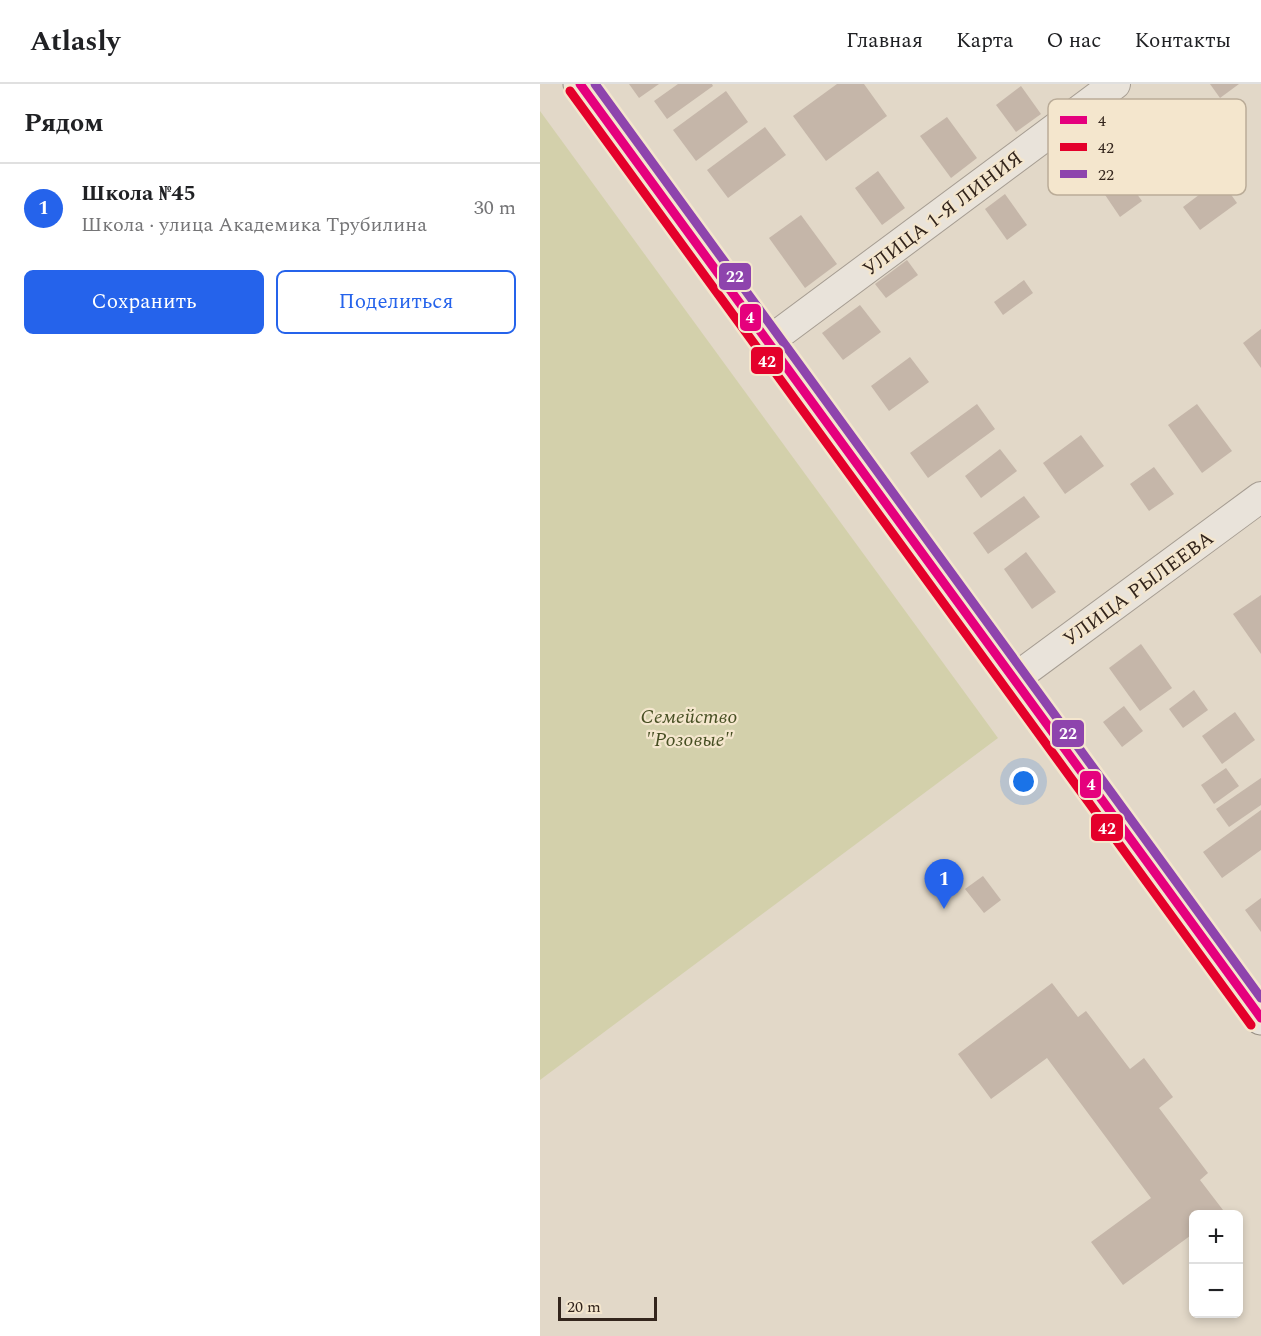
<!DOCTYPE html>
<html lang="ru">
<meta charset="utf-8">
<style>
:root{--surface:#fff;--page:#f2f2f2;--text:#202124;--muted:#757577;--line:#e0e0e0;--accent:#2563eb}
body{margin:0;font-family:Spectral,serif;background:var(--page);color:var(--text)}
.controls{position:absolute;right:18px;bottom:18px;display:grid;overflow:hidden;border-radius:9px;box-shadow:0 3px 9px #0003}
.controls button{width:54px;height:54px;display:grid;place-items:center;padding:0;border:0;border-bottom:2px solid var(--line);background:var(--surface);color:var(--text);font:30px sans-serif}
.scale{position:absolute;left:18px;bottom:15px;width:99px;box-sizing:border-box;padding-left:6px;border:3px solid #33251c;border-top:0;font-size:16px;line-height:21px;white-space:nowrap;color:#33251c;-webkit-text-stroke:4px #f4e6cd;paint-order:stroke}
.you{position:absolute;left:484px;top:698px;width:21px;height:21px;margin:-15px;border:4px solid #fff;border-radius:50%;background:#1a73e8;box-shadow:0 0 0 9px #1a73e833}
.badge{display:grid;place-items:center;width:39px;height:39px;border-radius:50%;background:var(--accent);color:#fff;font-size:20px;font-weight:700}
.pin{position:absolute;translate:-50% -50px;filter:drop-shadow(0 2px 3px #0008)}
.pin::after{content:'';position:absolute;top:32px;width:21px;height:18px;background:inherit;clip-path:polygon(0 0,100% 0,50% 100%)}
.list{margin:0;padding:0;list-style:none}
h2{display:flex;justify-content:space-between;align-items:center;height:78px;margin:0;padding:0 24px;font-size:26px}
h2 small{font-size:20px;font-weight:400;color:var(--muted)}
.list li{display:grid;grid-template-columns:39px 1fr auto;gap:18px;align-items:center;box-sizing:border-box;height:90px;padding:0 24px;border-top:2px solid var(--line)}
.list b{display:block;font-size:22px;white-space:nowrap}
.list p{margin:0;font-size:20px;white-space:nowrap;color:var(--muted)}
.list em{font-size:20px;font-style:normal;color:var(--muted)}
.actions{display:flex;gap:12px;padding:18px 24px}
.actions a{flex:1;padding:14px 0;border:2px solid var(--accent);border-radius:9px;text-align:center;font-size:21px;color:var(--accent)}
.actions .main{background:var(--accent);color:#fff}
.map{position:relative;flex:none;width:721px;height:1252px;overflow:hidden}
header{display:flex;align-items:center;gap:36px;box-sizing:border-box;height:84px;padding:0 30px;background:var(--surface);border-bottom:2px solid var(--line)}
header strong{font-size:28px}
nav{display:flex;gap:33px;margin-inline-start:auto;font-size:21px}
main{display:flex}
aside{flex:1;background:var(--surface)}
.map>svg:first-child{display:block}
.green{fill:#d3d0ab}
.building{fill:#c5b6a9}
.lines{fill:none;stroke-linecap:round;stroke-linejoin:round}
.minor-casing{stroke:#a69d92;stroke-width:32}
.secondary-casing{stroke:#968d82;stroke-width:35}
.minor{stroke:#e9e3da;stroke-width:30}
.secondary{stroke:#e9e3da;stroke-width:33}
.bus-1-casing{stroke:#f4e6cd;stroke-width:14}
.bus-2-casing{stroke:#f4e6cd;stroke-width:14}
.bus-3-casing{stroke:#f4e6cd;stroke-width:14}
.bus-1{stroke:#e5007d;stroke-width:9}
.bus-2{stroke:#e4002b;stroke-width:9}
.bus-3{stroke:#8e44ad;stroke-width:9}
.labels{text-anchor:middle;stroke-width:4.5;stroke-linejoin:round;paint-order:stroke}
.street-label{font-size:20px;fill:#33251c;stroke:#f4e6cd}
.park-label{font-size:20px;font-style:italic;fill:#474f23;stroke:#f4e6cd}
.key{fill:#f4e6cd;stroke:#baac98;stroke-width:1.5}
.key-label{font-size:16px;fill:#33251c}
.line-badge{stroke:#f4e6cd;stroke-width:2}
.badge-label{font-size:16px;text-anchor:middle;font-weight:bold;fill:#fff}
</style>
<header>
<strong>Atlasly</strong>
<nav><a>Главная</a><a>Карта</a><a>О нас</a><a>Контакты</a></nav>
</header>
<main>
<aside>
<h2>Рядом<small></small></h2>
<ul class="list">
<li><span class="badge">1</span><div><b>Школа №45</b><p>Школа · улица Академика Трубилина</p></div><em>30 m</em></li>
</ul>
<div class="actions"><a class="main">Сохранить</a><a>Поделиться</a></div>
</aside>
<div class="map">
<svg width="721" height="1252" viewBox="0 0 721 1252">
<rect width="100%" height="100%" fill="#e2d8c8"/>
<polygon class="green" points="0,27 458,654 0,996"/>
<g class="building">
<polygon points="89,0 119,0 99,14"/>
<polygon points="138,0 172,0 173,2 127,35 114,17"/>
<polygon points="297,0 324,0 347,32 286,77 253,32"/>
<polygon points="670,0 699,0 680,14"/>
<polygon points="481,2 501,30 476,48 456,21"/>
<polygon points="186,7 208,38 156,77 133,46"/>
<polygon points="407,33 437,74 411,94 380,52"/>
<polygon points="225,43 246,71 188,114 167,86"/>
<polygon points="578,84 602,117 580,133 557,99"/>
<polygon points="338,87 365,124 342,141 315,104"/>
<polygon points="680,95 697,119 660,146 643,123"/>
<polygon points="465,110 487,141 467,156 445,125"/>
<polygon points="261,131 297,180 265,204 229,154"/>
<polygon points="367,176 378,191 346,214 335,200"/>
<polygon points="484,196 493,209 463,231 454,218"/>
<polygon points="320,221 341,248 303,276 282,249"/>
<polygon points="721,245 721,284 703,259"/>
<polygon points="370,273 389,298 349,327 331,302"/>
<polygon points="437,320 455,345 388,394 370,369"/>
<polygon points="657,320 692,367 662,389 628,341"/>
<polygon points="541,351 564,382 525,410 503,379"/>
<polygon points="460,365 477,387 441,414 425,392"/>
<polygon points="614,383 634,410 609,427 590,400"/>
<polygon points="484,412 500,433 448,470 433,449"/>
<polygon points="486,468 516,508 492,525 464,485"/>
<polygon points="721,511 721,570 693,530"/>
<polygon points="601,560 632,604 600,627 569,584"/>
<polygon points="654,606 668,626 643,644 629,625"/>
<polygon points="584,622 603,647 582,663 563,638"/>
<polygon points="695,628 715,656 682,680 662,652"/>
<polygon points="686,684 699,702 674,720 661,701"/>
<polygon points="721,694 721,721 689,743 676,725"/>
<polygon points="721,726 721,766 682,794 663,768"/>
<polygon points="443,792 461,816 444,829 425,805"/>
<polygon points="721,814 721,848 705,826"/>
<polygon points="512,899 538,933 546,927 590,985 604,974 633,1013 619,1024 668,1089 660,1096 683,1126 678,1130 654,1130 654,1149 583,1201 551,1158 611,1114 507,974 451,1015 418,970"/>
</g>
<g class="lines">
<g class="minor-casing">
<g id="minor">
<polyline points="228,258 575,0"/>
<polyline points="474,595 721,413"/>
</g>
</g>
<g class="secondary-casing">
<polyline id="secondary" points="40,0 721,934"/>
</g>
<use href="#minor" class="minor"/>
<use href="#secondary" class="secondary"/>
<g class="bus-1-casing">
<polyline id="bus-1" points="40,0 721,934"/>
</g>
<g class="bus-2-casing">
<polyline id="bus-2" points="30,7 711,941"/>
</g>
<g class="bus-3-casing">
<polyline id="bus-3" points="55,0 721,914"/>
</g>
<use href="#bus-1" class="bus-1"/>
<use href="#bus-2" class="bus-2"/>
<use href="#bus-3" class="bus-3"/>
</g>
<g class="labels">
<g class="street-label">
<text transform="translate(402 129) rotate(-37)" y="7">УЛИЦА 1-Я ЛИНИЯ</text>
<text transform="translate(598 504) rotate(-36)" y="7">УЛИЦА РЫЛЕЕВА</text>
</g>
<g class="park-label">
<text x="149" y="639">Семейство<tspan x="149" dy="23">"Розовые"</tspan></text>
</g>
</g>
<rect x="508" y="15" width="198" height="96" rx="9" class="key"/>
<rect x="520" y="32" width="27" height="8" fill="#e5007d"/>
<rect x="520" y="59" width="27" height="8" fill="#e4002b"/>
<rect x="520" y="86" width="27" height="8" fill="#8e44ad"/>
<g class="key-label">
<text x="558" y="42">4</text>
<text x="558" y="69">42</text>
<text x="558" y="96">22</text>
</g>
<g class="line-badge">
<rect x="178" y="178" width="34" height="29" rx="6" fill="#8e44ad"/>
<rect x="199" y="219" width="23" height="29" rx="6" fill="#e5007d"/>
<rect x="210" y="262" width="34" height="29" rx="6" fill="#e4002b"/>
<rect x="511" y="635" width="34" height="29" rx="6" fill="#8e44ad"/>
<rect x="539" y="686" width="23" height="29" rx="6" fill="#e5007d"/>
<rect x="550" y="729" width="34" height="29" rx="6" fill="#e4002b"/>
</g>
<g class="badge-label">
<text x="195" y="198">22</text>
<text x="210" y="239">4</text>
<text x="227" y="283">42</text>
<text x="528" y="655">22</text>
<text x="551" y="706">4</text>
<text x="567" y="750">42</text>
</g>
</svg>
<div class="controls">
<button>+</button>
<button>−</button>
</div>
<div class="scale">20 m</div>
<div class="you"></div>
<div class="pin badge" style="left:404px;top:825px">1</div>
</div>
</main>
